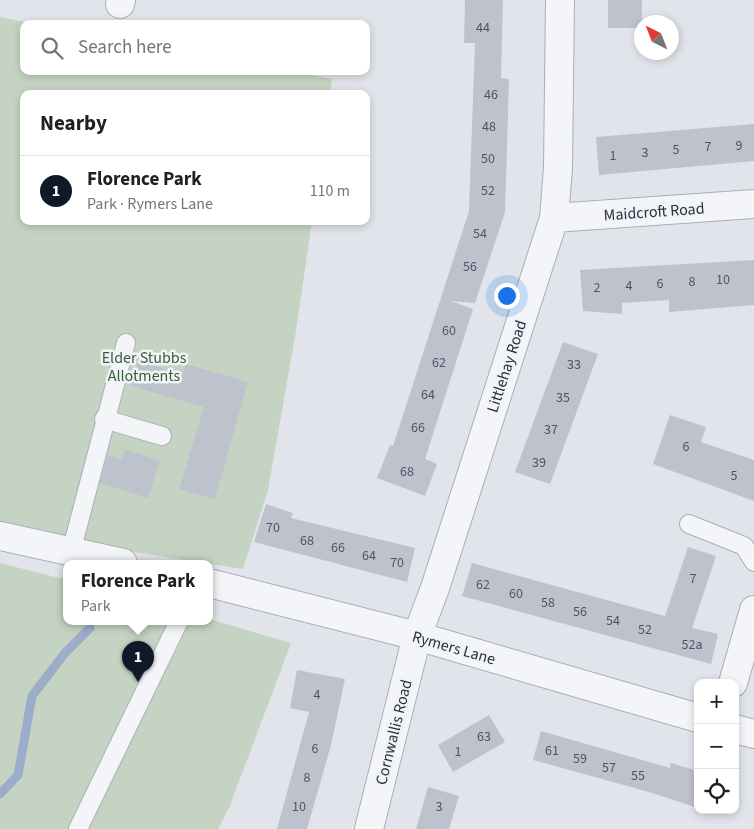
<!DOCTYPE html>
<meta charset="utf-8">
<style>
:root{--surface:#fff;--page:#f2f2f2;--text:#202124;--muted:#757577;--line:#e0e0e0;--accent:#111827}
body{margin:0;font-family:"Source Sans 3",sans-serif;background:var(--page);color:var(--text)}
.controls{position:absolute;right:15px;bottom:15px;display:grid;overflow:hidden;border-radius:10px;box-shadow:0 2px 8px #0003}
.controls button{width:45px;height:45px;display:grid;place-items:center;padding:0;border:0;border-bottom:1px solid var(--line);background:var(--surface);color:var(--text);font:25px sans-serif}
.compass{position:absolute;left:634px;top:15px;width:45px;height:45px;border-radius:50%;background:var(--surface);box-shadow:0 2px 8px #0003;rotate:318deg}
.you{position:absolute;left:506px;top:295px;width:18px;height:18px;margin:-12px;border:4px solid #fff;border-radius:50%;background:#1a73e8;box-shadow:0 0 0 8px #1a73e833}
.badge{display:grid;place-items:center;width:32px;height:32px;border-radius:50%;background:var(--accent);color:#fff;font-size:16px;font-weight:700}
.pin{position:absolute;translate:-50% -41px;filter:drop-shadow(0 1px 2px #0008)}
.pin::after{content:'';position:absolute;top:26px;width:18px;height:15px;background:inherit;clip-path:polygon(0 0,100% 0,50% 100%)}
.popup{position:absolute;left:63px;top:560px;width:150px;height:65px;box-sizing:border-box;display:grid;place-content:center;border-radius:10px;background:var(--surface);filter:drop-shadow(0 1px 4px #0005);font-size:16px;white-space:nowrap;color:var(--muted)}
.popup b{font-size:19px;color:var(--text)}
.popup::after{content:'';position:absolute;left:50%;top:100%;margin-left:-10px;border:10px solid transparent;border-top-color:var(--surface)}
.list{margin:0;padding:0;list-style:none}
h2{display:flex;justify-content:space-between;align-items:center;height:65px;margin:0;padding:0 20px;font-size:21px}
h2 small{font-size:16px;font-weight:400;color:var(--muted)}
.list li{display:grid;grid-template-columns:32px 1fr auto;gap:15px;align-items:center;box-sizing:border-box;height:70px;padding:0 20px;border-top:1px solid var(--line)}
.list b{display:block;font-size:19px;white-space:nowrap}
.list p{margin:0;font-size:16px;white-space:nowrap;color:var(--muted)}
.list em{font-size:16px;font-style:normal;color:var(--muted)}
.icon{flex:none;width:28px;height:28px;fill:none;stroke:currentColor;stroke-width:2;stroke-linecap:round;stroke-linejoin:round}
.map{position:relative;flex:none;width:754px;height:829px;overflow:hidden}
.search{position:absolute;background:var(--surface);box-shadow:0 2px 8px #0003;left:20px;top:20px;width:350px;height:55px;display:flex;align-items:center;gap:12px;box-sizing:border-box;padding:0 18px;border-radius:10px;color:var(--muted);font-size:19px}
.panel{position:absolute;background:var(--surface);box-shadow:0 2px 8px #0003;left:20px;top:90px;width:350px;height:135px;border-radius:10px}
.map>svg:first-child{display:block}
.green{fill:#c5d4c2}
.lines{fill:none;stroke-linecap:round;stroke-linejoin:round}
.stream{stroke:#9cadca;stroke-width:9}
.building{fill:#bec2cd}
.service-casing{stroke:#aaaeb8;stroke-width:20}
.minor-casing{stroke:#aaaeb8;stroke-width:30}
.service{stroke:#f4f5f8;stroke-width:18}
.minor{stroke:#f4f5f8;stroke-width:28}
.labels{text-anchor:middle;stroke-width:5;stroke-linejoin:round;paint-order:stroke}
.number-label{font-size:14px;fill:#4e5465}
.street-label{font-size:16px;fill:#292f42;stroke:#f1f3f7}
.park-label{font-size:16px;fill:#395d37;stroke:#f1f3f7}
</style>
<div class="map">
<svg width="754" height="829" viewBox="0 0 754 829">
<rect width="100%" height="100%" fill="#e1e4ea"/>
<g class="green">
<polygon points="0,17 36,24 24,24 24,71 290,71 332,79 330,94 24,94 24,221 312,221 296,331 268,490 243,569 70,542 0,522"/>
<polygon points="0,563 67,580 67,621 209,619 291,643 229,808 218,829 0,829"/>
</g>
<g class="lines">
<polyline class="stream" points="0,794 18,775 32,696 65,653 90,628"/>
</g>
<g class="building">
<polygon points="465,0 503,0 501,78 509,79 505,212 475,303 451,301 473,309 425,459 437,464 425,496 377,478 390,445 393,446 469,211 475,43 464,43"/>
<rect x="608" y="0" width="34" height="28"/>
<polygon points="754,124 754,161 599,175 596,137"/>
<polygon points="754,260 754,305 669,312 669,300 622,303 622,314 583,311 580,270"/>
<polygon points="563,342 598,354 550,484 515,472"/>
<polygon points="138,361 183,374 186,364 248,382 215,499 179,489 204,407 131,386"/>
<polygon points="670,415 706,427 701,442 754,460 754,501 653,464"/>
<polygon points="125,449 160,461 148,498 100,483 108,455 121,459"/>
<polygon points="266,504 293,513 291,518 415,548 407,582 254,542"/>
<polygon points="688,547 716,556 692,628 718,634 711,664 462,596 472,563 665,616"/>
<polygon points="297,670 345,679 331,745 307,829 277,829 309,712 290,708"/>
<polygon points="489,715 505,742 453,772 438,745"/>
<polygon points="541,731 670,768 671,763 698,771 698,808 649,792 533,760"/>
<polygon points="428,787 459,796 449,829 416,829"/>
</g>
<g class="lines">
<g class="service-casing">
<g id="service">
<polyline points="104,419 162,436"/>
<polyline points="689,524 744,546 754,562"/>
<polyline points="71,552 126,343"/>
<polyline points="78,829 179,621"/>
</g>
</g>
<g class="minor-casing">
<g id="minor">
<polyline points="120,4 121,0"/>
<polyline points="554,218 754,204"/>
<polyline points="0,536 123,563"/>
<polyline points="209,583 417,636 698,718"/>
<polyline points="733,683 754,610"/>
<polyline points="735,729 754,734"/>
<polyline points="369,829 417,636 435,588 554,218 558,168 560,0"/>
</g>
</g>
<use href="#service" class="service"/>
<use href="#minor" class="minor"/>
</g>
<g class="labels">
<g class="number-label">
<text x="483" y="32">44</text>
<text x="491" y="99">46</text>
<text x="489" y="131">48</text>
<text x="739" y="150">9</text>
<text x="708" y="151">7</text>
<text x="676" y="154">5</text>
<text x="645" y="157">3</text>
<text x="613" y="160">1</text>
<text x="488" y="163">50</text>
<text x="488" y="195">52</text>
<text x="480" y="238">54</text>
<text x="470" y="271">56</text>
<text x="723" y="284">10</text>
<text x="692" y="286">8</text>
<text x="660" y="288">6</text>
<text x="629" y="290">4</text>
<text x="597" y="292">2</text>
<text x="449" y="335">60</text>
<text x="439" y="367">62</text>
<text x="574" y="369">33</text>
<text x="428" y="399">64</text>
<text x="563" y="402">35</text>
<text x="418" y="432">66</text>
<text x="551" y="434">37</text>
<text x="686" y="451">6</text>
<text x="539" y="467">39</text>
<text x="407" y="476">68</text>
<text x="734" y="480">5</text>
<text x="273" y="532">70</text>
<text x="307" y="545">68</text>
<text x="338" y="552">66</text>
<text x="369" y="560">64</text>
<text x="397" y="567">70</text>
<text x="693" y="583">7</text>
<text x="483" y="589">62</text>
<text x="516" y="598">60</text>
<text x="548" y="607">58</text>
<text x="580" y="616">56</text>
<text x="613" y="625">54</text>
<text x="645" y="634">52</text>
<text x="692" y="649">52a</text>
<text x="317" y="699">4</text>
<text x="484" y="741">63</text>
<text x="315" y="753">6</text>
<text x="552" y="755">61</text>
<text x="458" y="756">1</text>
<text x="580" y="763">59</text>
<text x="609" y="772">57</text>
<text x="638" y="780">55</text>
<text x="307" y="782">8</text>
<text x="299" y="811">10</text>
<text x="439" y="811">3</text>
</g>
<g class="street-label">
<text transform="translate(654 211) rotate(-4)" y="6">Maidcroft Road</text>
<text transform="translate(506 366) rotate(-72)" y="6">Littlehay Road</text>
<text transform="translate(454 647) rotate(16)" y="6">Rymers Lane</text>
<text transform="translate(393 732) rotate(-76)" y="6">Cornwallis Road</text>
</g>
<g class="park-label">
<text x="144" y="363">Elder Stubbs<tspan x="144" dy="18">Allotments</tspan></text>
</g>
</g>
</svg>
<div class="controls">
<button>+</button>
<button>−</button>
<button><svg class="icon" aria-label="locate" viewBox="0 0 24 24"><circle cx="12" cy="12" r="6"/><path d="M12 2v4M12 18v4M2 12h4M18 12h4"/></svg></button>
</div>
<svg class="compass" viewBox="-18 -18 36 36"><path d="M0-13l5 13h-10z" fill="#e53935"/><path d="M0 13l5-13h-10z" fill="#757577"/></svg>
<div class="you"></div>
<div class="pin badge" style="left:138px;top:682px">1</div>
<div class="popup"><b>Florence Park</b>Park</div>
<div class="search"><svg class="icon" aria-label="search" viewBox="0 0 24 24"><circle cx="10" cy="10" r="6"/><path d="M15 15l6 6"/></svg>Search here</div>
<section class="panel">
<h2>Nearby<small></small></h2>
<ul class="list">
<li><span class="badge">1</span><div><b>Florence Park</b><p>Park · Rymers Lane</p></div><em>110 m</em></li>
</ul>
</section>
</div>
